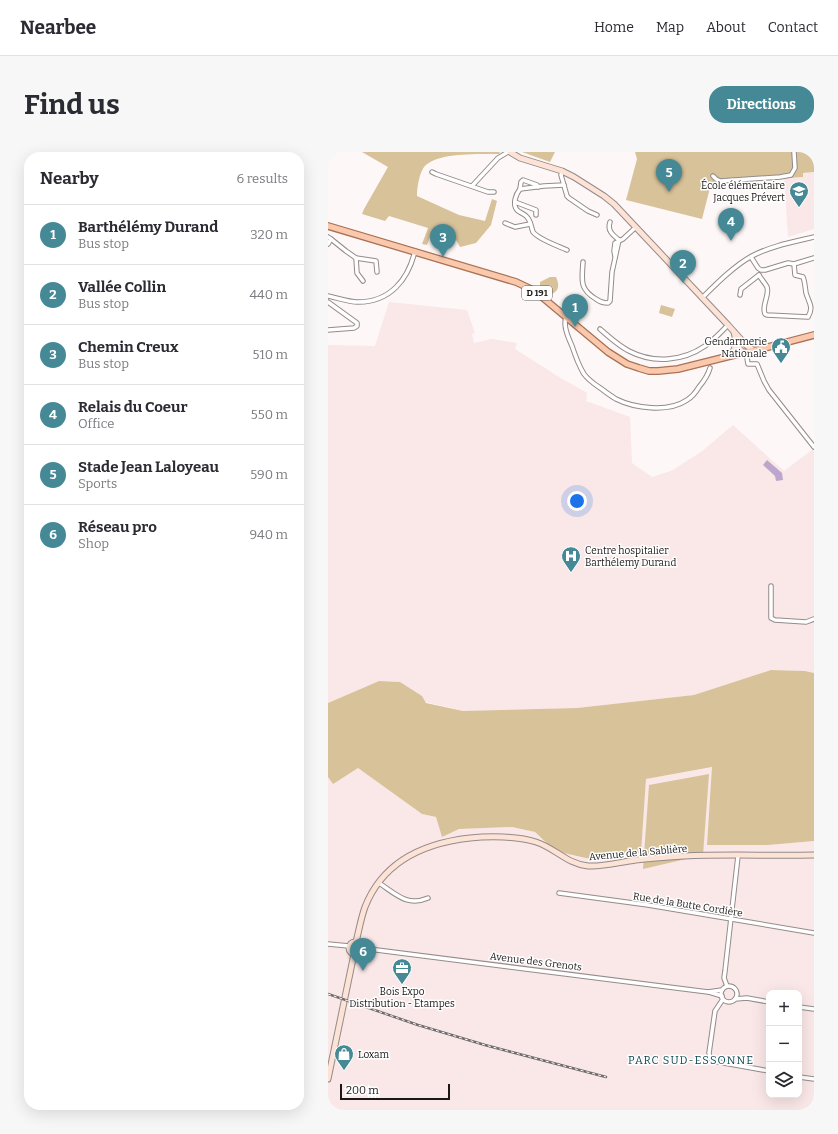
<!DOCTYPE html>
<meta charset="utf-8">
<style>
:root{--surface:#fff;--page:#f7f7f7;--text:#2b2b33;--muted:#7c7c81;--line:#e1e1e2;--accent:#448995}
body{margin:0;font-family:Bitter,serif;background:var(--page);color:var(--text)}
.controls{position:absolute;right:12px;bottom:12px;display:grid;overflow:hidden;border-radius:8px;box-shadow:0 4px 16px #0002}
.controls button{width:36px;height:36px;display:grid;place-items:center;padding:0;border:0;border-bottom:1px solid var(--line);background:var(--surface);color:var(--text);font:20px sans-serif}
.scale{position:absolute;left:12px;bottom:10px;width:110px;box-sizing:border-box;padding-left:4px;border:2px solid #1b1717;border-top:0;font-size:11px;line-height:14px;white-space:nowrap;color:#1b1717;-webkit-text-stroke:3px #fff;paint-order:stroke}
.you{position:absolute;left:249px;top:349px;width:14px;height:14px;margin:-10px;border:3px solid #fff;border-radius:50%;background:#1a73e8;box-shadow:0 0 0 6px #1a73e833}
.badge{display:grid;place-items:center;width:26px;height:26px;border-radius:50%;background:var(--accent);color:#fff;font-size:13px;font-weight:700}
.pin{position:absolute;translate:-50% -33px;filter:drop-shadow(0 1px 2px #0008)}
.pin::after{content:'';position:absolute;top:21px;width:14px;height:12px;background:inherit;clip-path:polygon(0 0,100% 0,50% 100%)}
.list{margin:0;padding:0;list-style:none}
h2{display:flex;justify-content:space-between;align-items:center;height:52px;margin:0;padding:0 16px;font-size:17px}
h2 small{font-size:13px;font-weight:400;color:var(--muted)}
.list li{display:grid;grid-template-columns:26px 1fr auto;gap:12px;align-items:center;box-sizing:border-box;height:60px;padding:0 16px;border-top:1px solid var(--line)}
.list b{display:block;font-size:15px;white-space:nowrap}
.list p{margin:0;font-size:13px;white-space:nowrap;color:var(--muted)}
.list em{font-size:13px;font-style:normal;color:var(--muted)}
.icon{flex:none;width:22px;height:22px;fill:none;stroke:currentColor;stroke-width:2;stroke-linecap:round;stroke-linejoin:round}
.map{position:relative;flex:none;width:486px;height:958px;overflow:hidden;border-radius:16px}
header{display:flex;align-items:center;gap:24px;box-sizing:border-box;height:56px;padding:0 20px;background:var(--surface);border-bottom:1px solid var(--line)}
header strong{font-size:19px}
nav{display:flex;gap:22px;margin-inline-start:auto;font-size:14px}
.intro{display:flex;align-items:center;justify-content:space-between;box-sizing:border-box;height:96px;padding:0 24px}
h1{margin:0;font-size:28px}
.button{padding:10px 18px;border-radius:16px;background:var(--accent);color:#fff;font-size:14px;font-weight:700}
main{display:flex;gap:24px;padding:0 24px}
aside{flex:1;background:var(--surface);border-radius:16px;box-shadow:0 4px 16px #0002}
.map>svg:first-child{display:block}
.built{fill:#fae7e7;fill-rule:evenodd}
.green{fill:#d8c29a}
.water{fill:#bca6ce}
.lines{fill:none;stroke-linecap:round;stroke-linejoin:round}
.street-casing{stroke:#958b8b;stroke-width:5.5}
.secondary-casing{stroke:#958b8b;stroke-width:7}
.primary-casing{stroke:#a97254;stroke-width:8}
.street{stroke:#fff;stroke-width:3.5}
.secondary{stroke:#fce3d6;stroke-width:5}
.primary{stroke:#fac8ac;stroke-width:5.5}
.rail-casing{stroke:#706b6b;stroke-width:2.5}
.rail{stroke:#fff;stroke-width:1;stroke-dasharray:3;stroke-linecap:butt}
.labels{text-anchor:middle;stroke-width:3;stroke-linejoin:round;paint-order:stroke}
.shield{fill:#fff;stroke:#5f5d5d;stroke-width:1}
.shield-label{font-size:9px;font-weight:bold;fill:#1b1717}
.poi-label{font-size:10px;fill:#1b1717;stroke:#fff;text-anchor:end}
.street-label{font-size:10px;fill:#1b1717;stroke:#fff}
.neighbourhood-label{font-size:11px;letter-spacing:1px;fill:#0d4a53;stroke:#fff}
</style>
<header>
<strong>Nearbee</strong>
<nav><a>Home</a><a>Map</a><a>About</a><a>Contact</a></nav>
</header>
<div class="intro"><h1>Find us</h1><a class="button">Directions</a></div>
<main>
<aside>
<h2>Nearby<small>6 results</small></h2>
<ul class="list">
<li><span class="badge">1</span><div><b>Barthélémy Durand</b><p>Bus stop</p></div><em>320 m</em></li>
<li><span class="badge">2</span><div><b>Vallée Collin</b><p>Bus stop</p></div><em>440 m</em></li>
<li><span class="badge">3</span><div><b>Chemin Creux</b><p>Bus stop</p></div><em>510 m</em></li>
<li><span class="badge">4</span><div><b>Relais du Coeur</b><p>Office</p></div><em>550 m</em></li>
<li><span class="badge">5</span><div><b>Stade Jean Laloyeau</b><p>Sports</p></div><em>590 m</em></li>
<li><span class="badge">6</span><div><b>Réseau pro</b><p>Shop</p></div><em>940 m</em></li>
</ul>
</aside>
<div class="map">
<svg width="486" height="958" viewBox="0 0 486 958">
<rect width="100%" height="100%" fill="#fef7f7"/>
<g class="built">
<polygon points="486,20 486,77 460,85 456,26 475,25 475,21"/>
<polygon points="61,150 139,158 147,181 144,182 146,191 164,187 189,191 187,197 231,225 259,241 258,249 302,265 304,311 324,325 343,319 373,300 405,273 456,319 485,297 486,299 486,521 477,519 443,518 366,543 249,556 135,559 98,550 72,530 51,529 0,551 0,193 47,194"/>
<path d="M 385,615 L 379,693 L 440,693 L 486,689 L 486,958 L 0,958 L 0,625 L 5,631 L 30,616 L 94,662 L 108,665 L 114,684 L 131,677 L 184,675 L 207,680 L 227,699 L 313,701 L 318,627 ZM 441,841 L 471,841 L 471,943 L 441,943 Z"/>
</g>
<g class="green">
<path d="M 34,0 L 172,0 L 171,2 C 152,2 108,0 96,15 C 91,22 89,36 89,44 L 131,63 L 157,69 L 164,47 L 169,49 L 163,73 L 148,91 L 132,95 L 127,86 L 104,80 L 99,93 L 94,92 L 100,76 L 61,64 L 57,69 L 34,62 L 36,57 L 60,15 Z"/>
<polygon points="194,0 227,0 222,10"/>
<polygon points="307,0 486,0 486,20 475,21 475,25 383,32 374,67 298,48 309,7"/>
<path d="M 222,125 L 228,125 C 232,134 231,139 222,143 L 212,134 L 212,130 Z"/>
<polygon points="333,153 347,157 344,165 331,161"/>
<polygon points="443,518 477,519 486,521 486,689 440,693 379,693 384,615 318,627 313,701 267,708 227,699 207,680 184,675 131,677 114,685 108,665 94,662 30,616 5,632 0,625 0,551 51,529 72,530 94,544 98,551 135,559 249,556 366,543"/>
<polygon points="381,622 375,703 315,717 321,633"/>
</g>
<polygon class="water" points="439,308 454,321 455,328 448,329 447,324 435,313"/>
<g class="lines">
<g class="street-casing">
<g id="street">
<polyline points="234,19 233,23 239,44 241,46 260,59 269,63"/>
<polyline points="104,20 108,22 160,40 166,40"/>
<polyline points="385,24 388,27 392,29 452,25 463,23 467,16 466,0"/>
<path d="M 236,33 L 216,34 L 192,37 C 188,42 184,52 189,58 C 192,61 197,62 199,65 C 203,69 203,75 205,80 C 210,87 230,94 239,98"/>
<polyline points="144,34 170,6 180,0"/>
<polyline points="192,37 193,30 195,28 209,33 210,35"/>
<polyline points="187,50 208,58 208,63"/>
<path d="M 282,70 C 279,79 285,83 291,88"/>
<polyline points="177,71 187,75 202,72"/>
<polyline points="0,85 3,87 0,92"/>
<polyline points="3,87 18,99 28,106 48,109 49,120"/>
<polyline points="287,104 286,99 287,91 295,87 308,75"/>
<polyline points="423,105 430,116 433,118 437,118 460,111 466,112 486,106"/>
<polyline points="28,106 29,121 35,129"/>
<path d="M 255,110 C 254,128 251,137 268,147 C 272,150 275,151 280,151 L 282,149 L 284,120 L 291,88"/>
<path d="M 431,123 C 433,127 437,131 439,135 C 442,144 433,153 437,162 L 439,163 L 480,165 C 486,155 481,151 478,141 C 477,135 477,130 475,125 L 467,123 L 466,112"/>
<polyline points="412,143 413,137 431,123"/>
<path d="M 0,144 C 10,146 20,150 30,150 C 62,150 80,128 87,99"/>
<path d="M 374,146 C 388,132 407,113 424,104 C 443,94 465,90 486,85"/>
<polyline points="0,150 29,171 29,174 26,176 0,178"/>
<path d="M 238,165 C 235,174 240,185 244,194 C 247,203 251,214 256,222 C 261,229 268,233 275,238 C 279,241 283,244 288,247 C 306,256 340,261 359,248 C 364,245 368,240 371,235 C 376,229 380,223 382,216"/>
<path d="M 272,177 C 281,185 291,194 301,199 C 326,212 355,209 377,194 C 386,188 393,180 400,173"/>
<polyline points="418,200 420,212 429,212 436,229 441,238 486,295"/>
<polyline points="443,434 443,466 447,468 478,470 486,467"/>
<path d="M 51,731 C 68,742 79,755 100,746"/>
<polyline points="231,741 320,753 486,781"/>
<polyline points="0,792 21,794"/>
<polyline points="33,796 380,840 394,838"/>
<polyline points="399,834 396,826 397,819 410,704"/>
<circle cx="401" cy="842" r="8"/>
<polyline points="381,840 394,844"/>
<polyline points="395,847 387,859 381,901 382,906 385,909 441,919"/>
<polyline points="407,847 419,846 441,850"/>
<polyline points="471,855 486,857"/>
<polyline points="471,925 486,927"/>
</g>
</g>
<g class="secondary-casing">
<g id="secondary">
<polyline points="182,0 192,6 234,19 246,25 276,44 286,52 319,87 400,173 418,193 426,199"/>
<path d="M 406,180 C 408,189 409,195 415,201"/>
<polyline points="402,204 406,198 408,191"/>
<circle cx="27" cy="796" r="6"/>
<path d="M 28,790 C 31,778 33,766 37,755 C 55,709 97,691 142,686 C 161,684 190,684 208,690 C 227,696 239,712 260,714 C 276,715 292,710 308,708 C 324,706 340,705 356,704 C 399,702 443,704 486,703"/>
<polyline points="0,927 26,802"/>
</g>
</g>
<g class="primary-casing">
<polyline id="primary" points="0,74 188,130 205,138 214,145 280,200 299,212 311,216 321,219 330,219 350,217 402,204 429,198 486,183"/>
</g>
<use href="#street" class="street"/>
<use href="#secondary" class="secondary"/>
<use href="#primary" class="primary"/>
<g class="rail-casing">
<polyline id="rail" points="0,842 90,873 157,893 278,925"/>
</g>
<use href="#rail" class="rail"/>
</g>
<defs>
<g id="school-pin" transform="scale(1)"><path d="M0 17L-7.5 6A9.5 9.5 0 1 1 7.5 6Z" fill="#448995" stroke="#fff"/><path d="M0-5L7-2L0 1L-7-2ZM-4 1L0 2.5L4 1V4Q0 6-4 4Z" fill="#fff"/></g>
<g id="civic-pin" transform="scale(1)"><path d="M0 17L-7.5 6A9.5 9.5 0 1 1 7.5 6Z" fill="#448995" stroke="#fff"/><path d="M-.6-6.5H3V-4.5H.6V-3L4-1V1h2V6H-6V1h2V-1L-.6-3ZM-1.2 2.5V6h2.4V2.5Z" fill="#fff"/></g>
<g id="hospital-pin" transform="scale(1)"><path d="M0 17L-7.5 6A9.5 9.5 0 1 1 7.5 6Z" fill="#448995" stroke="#fff"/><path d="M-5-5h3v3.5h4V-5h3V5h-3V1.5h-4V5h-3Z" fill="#fff"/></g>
<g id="office-pin" transform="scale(1)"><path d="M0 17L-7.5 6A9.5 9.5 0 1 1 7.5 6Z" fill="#448995" stroke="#fff"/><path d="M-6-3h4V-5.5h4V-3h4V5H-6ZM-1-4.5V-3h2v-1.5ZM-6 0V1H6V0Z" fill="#fff"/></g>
<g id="shop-pin" transform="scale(1)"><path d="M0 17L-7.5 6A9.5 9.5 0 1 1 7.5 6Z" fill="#448995" stroke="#fff"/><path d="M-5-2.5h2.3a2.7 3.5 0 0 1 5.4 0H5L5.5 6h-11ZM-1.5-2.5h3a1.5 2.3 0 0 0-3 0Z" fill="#fff"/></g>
</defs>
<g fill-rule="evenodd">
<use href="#school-pin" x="471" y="39"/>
<use href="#civic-pin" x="453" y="195"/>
<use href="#hospital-pin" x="243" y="404"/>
<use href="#office-pin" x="74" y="816"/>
<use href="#shop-pin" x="16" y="902"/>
</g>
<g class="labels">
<rect class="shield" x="194" y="134" width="30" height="14" rx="3"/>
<g class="shield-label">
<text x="209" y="144">D 191</text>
</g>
<g class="poi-label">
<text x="457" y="37">École élémentaire<tspan x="457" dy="12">Jacques Prévert</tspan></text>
<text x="439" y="193">Gendarmerie<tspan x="439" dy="12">Nationale</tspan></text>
<text x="257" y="402" text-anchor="start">Centre hospitalier<tspan x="257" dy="12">Barthélemy Durand</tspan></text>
<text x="74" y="843" text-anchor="middle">Bois Expo<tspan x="74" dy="12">Distribution - Etampes</tspan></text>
<text x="30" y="906" text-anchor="start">Loxam</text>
</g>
<g class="street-label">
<text transform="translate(310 700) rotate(-5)" y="4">Avenue de la Sablière</text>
<text transform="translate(360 752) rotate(9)" y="4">Rue de la Butte Cordière</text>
<text transform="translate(208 809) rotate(7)" y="4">Avenue des Grenots</text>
</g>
<g class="neighbourhood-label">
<text x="363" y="912">PARC SUD-ESSONNE</text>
</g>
</g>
</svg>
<div class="controls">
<button>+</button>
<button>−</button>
<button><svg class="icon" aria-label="layers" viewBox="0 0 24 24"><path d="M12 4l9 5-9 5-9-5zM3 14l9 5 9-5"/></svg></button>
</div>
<div class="scale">200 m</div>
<div class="you"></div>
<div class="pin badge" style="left:247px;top:175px">1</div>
<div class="pin badge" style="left:355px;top:131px">2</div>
<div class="pin badge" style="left:115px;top:105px">3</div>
<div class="pin badge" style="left:403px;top:89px">4</div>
<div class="pin badge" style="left:341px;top:40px">5</div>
<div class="pin badge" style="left:35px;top:819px">6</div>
</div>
</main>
